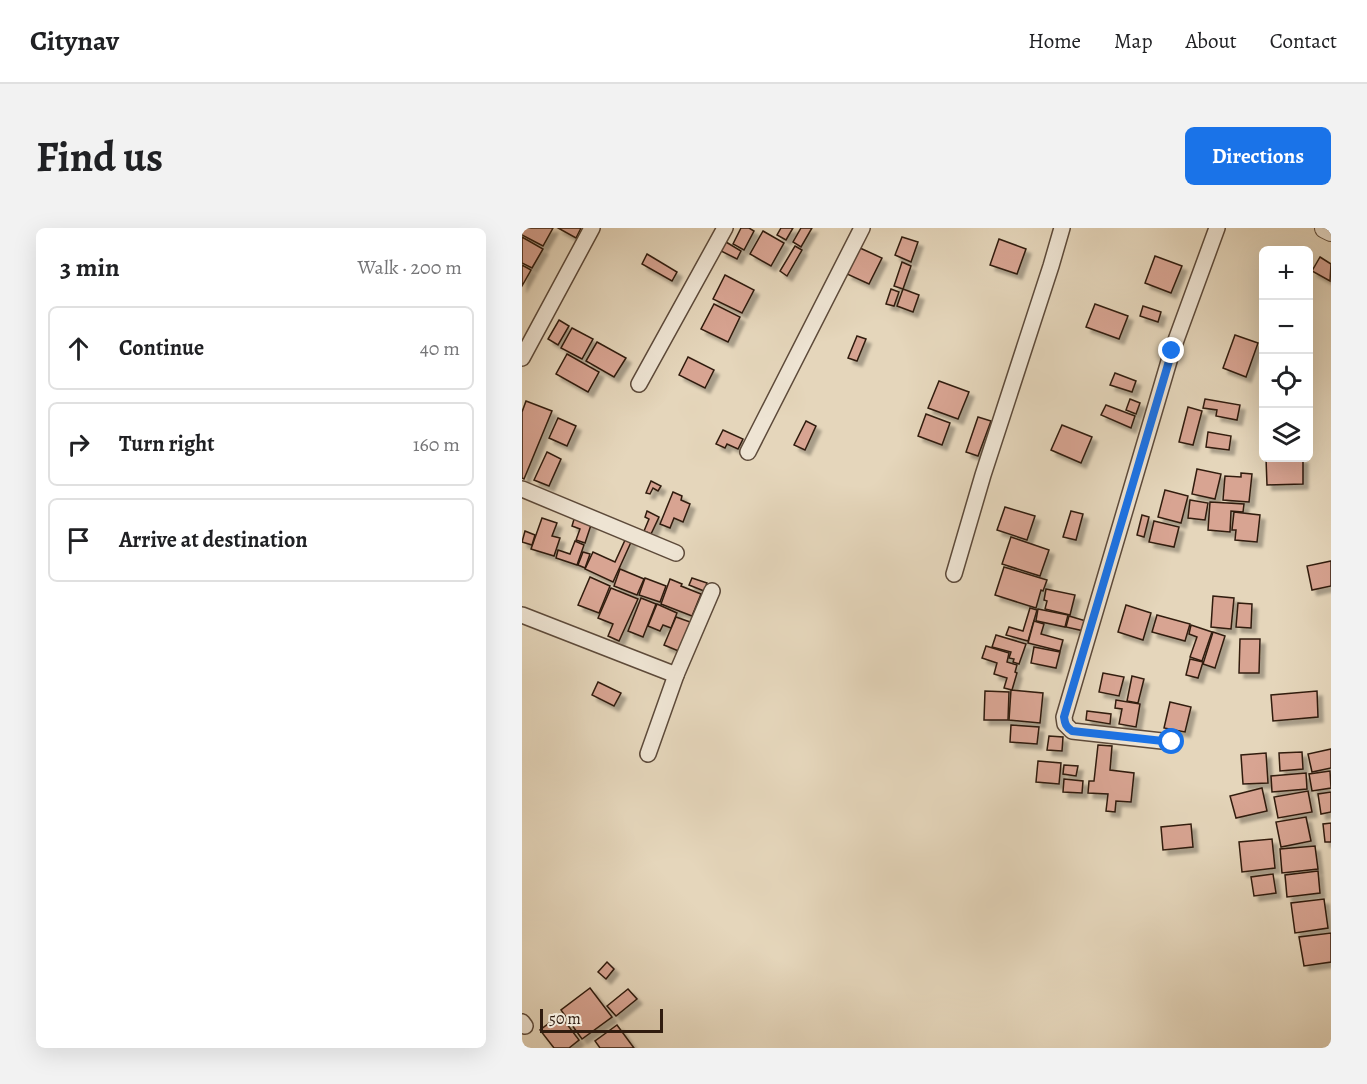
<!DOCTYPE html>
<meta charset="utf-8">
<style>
:root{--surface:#fff;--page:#f2f2f2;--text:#202124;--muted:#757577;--line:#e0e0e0;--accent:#1a73e8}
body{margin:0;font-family:Alegreya,serif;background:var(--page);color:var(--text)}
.controls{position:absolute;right:18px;top:18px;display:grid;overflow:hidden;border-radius:9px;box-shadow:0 6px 24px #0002}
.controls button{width:54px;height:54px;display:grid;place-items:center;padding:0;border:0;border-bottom:2px solid var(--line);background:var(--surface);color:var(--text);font:30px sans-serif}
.scale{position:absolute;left:18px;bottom:15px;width:123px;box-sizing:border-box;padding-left:6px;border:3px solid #301c0f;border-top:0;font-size:16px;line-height:21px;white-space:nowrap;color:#301c0f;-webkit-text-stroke:4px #eee4d3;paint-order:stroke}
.stop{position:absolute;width:18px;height:18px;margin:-14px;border:4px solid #1a73e8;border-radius:50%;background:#fff}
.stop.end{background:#1a73e8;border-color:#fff;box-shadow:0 2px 6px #0008}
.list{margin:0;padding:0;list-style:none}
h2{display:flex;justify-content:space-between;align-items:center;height:78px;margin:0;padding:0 24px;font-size:26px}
h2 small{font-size:20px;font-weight:400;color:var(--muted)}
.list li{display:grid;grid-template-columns:39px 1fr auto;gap:18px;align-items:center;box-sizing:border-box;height:84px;margin:0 12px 12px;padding:0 12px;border:2px solid var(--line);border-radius:9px}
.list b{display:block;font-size:22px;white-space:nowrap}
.list em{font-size:20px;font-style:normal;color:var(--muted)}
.icon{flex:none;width:33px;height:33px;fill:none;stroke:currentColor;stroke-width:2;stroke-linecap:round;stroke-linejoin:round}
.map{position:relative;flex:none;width:809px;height:820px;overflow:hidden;border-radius:9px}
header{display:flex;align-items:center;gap:36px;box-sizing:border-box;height:84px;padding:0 30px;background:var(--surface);border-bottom:2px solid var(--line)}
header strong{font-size:28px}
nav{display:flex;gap:33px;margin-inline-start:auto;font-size:21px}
.intro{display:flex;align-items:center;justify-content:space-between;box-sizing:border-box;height:144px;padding:0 36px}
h1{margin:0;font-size:42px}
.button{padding:15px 27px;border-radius:9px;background:var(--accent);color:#fff;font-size:21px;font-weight:700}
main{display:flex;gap:36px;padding:0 36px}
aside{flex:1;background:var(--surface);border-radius:9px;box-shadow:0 6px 24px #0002}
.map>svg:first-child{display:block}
.building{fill:#d8a492;stroke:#301c0f;stroke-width:1.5;filter:url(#shadow)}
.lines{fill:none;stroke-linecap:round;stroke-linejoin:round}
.minor-casing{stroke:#5d4a3a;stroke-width:18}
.tertiary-casing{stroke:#5d4a3a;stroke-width:22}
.minor{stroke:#eee4d3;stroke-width:15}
.tertiary{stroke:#eee4d3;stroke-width:20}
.route{stroke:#1a73e8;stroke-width:8}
</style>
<header>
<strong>Citynav</strong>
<nav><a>Home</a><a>Map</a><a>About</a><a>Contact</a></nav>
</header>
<div class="intro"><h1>Find us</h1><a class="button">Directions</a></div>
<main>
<aside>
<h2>3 min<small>Walk · 200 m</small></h2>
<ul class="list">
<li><svg class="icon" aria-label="ahead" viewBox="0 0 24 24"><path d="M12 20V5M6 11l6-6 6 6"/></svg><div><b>Continue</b></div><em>40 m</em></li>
<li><svg class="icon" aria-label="right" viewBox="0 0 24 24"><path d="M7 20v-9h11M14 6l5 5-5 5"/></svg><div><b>Turn right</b></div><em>160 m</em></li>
<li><svg class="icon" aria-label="arrive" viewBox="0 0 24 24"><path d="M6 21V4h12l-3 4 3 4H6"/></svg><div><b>Arrive at destination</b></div></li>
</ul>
</aside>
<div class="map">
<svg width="809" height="820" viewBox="0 0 809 820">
<defs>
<filter id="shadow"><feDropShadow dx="5" dy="5" stdDeviation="1.5" flood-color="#0004"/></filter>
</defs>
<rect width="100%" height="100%" fill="#e5d6bb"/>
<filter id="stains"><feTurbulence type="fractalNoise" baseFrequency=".00333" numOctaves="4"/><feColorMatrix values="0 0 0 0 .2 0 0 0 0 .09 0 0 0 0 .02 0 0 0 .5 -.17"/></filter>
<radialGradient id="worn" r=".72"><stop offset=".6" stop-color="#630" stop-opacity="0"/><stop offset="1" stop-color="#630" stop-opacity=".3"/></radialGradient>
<g class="building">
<polygon points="0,0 31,0 21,18 0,7"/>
<polygon points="36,0 59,0 54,10"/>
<polygon points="219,0 227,0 232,3 222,22 211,16"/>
<polygon points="259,0 271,0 264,12 255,7"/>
<polygon points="279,0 290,0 279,19 271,14"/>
<polygon points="241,3 262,15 249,38 228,26"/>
<polygon points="0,9 21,21 10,40 0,35"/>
<polygon points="380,9 396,14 389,34 373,27"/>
<polygon points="477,11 504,21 495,46 468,37"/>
<polygon points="204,14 219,23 215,31 199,23"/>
<polygon points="273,18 280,22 265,48 258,43"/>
<polygon points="338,20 360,30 347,56 325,46"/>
<polygon points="125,26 155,44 150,53 120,36"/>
<polygon points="633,28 660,38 649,65 623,55"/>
<polygon points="798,29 809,36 808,53 790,43"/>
<polygon points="380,34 389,38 381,61 372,58"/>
<polygon points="0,37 9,42 0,58"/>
<polygon points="203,47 232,62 220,85 191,71"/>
<polygon points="369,61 377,64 372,78 364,76"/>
<polygon points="381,61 397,67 391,84 375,78"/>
<polygon points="192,76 218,89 206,114 179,101"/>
<polygon points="573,76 606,88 597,111 564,99"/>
<polygon points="621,78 639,84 636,94 618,88"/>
<polygon points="37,92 47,98 36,117 26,111"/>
<polygon points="50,100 71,111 60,131 39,120"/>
<polygon points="713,107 736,115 724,149 701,140"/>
<polygon points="335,108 344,111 335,133 326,130"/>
<polygon points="75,114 104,130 92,149 64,133"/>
<polygon points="45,126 77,144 66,164 34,146"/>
<polygon points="166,129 192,142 183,160 157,147"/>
<polygon points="593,145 614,153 610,164 588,157"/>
<polygon points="417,153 447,164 436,191 406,180"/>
<polygon points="608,171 618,175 614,186 604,182"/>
<polygon points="683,171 718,177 715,192 694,188 695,182 681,180"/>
<polygon points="4,173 30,183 2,251 0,250 0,184"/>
<polygon points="584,177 613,188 609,200 579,187"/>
<polygon points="666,179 680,183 671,217 657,214"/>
<polygon points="404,186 428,195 420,217 396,208"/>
<polygon points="456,189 469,193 456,228 444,224"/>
<polygon points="36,190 54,198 45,218 27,210"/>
<polygon points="284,193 294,198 283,222 272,217"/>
<polygon points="540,197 570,209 559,235 529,222"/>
<polygon points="201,202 221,211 216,221 205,216 203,220 194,216"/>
<polygon points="686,204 709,208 707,222 684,219"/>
<polygon points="25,224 39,231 27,258 12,252"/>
<polygon points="744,230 781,230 781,256 745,257"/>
<polygon points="675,241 699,246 693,271 670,266"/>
<polygon points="719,245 730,246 727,274 701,272 703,248 719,249"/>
<polygon points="129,253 139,258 136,263 131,260 128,266 124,265"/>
<polygon points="643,262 666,268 659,295 636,289"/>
<polygon points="151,264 160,268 159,272 168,276 161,294 152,290 148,300 138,296"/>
<polygon points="668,272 686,275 683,292 666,290"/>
<polygon points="688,274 722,276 721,284 709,283 708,304 686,302"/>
<polygon points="483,279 513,288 505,312 475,302"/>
<polygon points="125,283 137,289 129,306 122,303 127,291 123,289"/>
<polygon points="549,283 561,286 554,312 541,309"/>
<polygon points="712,284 738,287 735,314 713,312 714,302 710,302"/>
<polygon points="620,287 627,289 622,309 615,307"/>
<polygon points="53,288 70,294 63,315 54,312 58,301 50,298"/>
<polygon points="20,290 35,295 30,308 38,310 32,328 9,321"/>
<polygon points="632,293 657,299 652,319 627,314"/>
<polygon points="3,303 13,307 10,317 0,314"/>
<polygon points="489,309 527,322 518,348 480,336"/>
<polygon points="104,310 110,312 91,354 63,341 71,324 93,334"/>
<polygon points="53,313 62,317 55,337 34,330 36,322 48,326"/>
<polygon points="61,324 68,326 63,340 56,337"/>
<polygon points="809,333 809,358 790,362 785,338"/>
<polygon points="482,339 525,352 521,363 519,362 514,380 473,367"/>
<polygon points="98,341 122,351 115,367 92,358"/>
<polygon points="68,349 88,358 77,385 56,377"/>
<polygon points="123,350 144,358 138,374 117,367"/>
<polygon points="170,350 185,355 182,363 167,357"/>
<polygon points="148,351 160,356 159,358 179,366 170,388 139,376"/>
<polygon points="89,360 116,371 97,413 86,408 91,396 76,390"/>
<polygon points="524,361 553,367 548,387 523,381 525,373 522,372"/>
<polygon points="691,368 712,370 709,401 689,399"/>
<polygon points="119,370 134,376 121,409 106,403"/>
<polygon points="716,375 730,376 729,400 714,399"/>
<polygon points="135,376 155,385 149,400 141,397 138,403 126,398"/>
<polygon points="604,377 629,385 621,412 596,404"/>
<polygon points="508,380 515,382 506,413 484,407 487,399 501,403"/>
<polygon points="516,381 546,387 543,399 515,393 514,392"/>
<polygon points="635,387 668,396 663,413 630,404"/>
<polygon points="547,388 564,393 562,403 544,399"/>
<polygon points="154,389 171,395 159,424 142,417"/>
<polygon points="512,393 522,396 519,406 541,412 538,423 506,415"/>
<polygon points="669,397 690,404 680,433 668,429 675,409 667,406"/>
<polygon points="691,404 703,408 693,440 681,436"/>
<polygon points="474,407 504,416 497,436 491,434 492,431 487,430 489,424 470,419"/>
<polygon points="718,411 738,411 737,445 717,445"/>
<polygon points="464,418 487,425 485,434 495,437 493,444 495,445 490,462 482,460 485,450 472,446 475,435 460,430"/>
<polygon points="512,419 538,424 534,440 509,435"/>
<polygon points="668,431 681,434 676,450 664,447"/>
<polygon points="581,445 602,449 597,468 577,464"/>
<polygon points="610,448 622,451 616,475 605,473"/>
<polygon points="76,454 99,465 92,478 70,467"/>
<polygon points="489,462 521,465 518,495 487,492"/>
<polygon points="463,463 487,464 486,492 462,492"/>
<polygon points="795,463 796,489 751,493 749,467"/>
<polygon points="594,472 618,476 614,499 597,496 600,481 593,480"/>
<polygon points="648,474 669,479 663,504 642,500"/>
<polygon points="565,483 589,486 588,496 564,492"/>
<polygon points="489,497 517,499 515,516 488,514"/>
<polygon points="527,508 541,509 540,523 525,522"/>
<polygon points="576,517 590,518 588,542 612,545 609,574 594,573 593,584 584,583 586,566 566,565 567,553 572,553"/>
<polygon points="809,521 809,540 790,544 786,526"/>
<polygon points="780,524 781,541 758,543 757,525"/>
<polygon points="744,525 746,555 721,556 719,527"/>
<polygon points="516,533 539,535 537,556 514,554"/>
<polygon points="542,537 556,538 554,548 541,546"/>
<polygon points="808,543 809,560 790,563 787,546"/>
<polygon points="784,545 785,561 750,564 749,548"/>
<polygon points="542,551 561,553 560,565 541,564"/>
<polygon points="740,560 745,583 714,590 708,568"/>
<polygon points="786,563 790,584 756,590 752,569"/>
<polygon points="809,564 809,584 799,586 796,566"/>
<polygon points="784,589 789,613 759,619 754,594"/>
<polygon points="809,595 809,614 803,614 801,596"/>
<polygon points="669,596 671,619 641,622 639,599"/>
<polygon points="750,611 753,640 720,644 717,614"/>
<polygon points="793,618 796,641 760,645 758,621"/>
<polygon points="796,643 798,665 765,669 763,647"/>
<polygon points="751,646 754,665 732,668 729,649"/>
<polygon points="802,671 806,700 773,705 769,675"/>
<polygon points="809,705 809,734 782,738 777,709"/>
<polygon points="85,734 92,741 84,751 76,744"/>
<polygon points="68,760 90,789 60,811 39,782"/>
<polygon points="106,761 115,771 94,788 85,778"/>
<polygon points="38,787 57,812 47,820 32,820 18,802"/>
<polygon points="95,797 112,820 78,820 73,813"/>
</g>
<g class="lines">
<g class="minor-casing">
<g id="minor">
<polyline points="0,130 70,0"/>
<polyline points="117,156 203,0"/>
<polyline points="226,224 340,0"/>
<polyline points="0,261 154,325"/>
<polyline points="432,346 461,247 529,38 540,0"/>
<polyline points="0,387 154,447"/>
<polyline points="649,514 550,503 543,496 542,489 650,123 695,0"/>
<polyline points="126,526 154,447 190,363"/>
<polyline points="0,794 3,798"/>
</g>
</g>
<g class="tertiary-casing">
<polyline id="tertiary" points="803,0 809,3"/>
</g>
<use href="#minor" class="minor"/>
<use href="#tertiary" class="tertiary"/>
</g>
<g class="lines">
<path class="route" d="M 650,514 L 550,503 C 544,499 543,496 542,489 L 650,123"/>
</g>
<rect width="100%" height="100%" filter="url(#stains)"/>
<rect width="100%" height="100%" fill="url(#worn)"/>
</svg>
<div class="controls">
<button>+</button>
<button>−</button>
<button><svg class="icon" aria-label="locate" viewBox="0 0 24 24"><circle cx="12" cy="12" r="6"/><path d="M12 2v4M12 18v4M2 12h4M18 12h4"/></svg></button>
<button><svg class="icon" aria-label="layers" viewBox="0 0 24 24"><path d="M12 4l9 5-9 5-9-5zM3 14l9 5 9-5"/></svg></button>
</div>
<div class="scale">50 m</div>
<div class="stop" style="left:650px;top:514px"></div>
<div class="stop end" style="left:650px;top:123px"></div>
</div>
</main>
